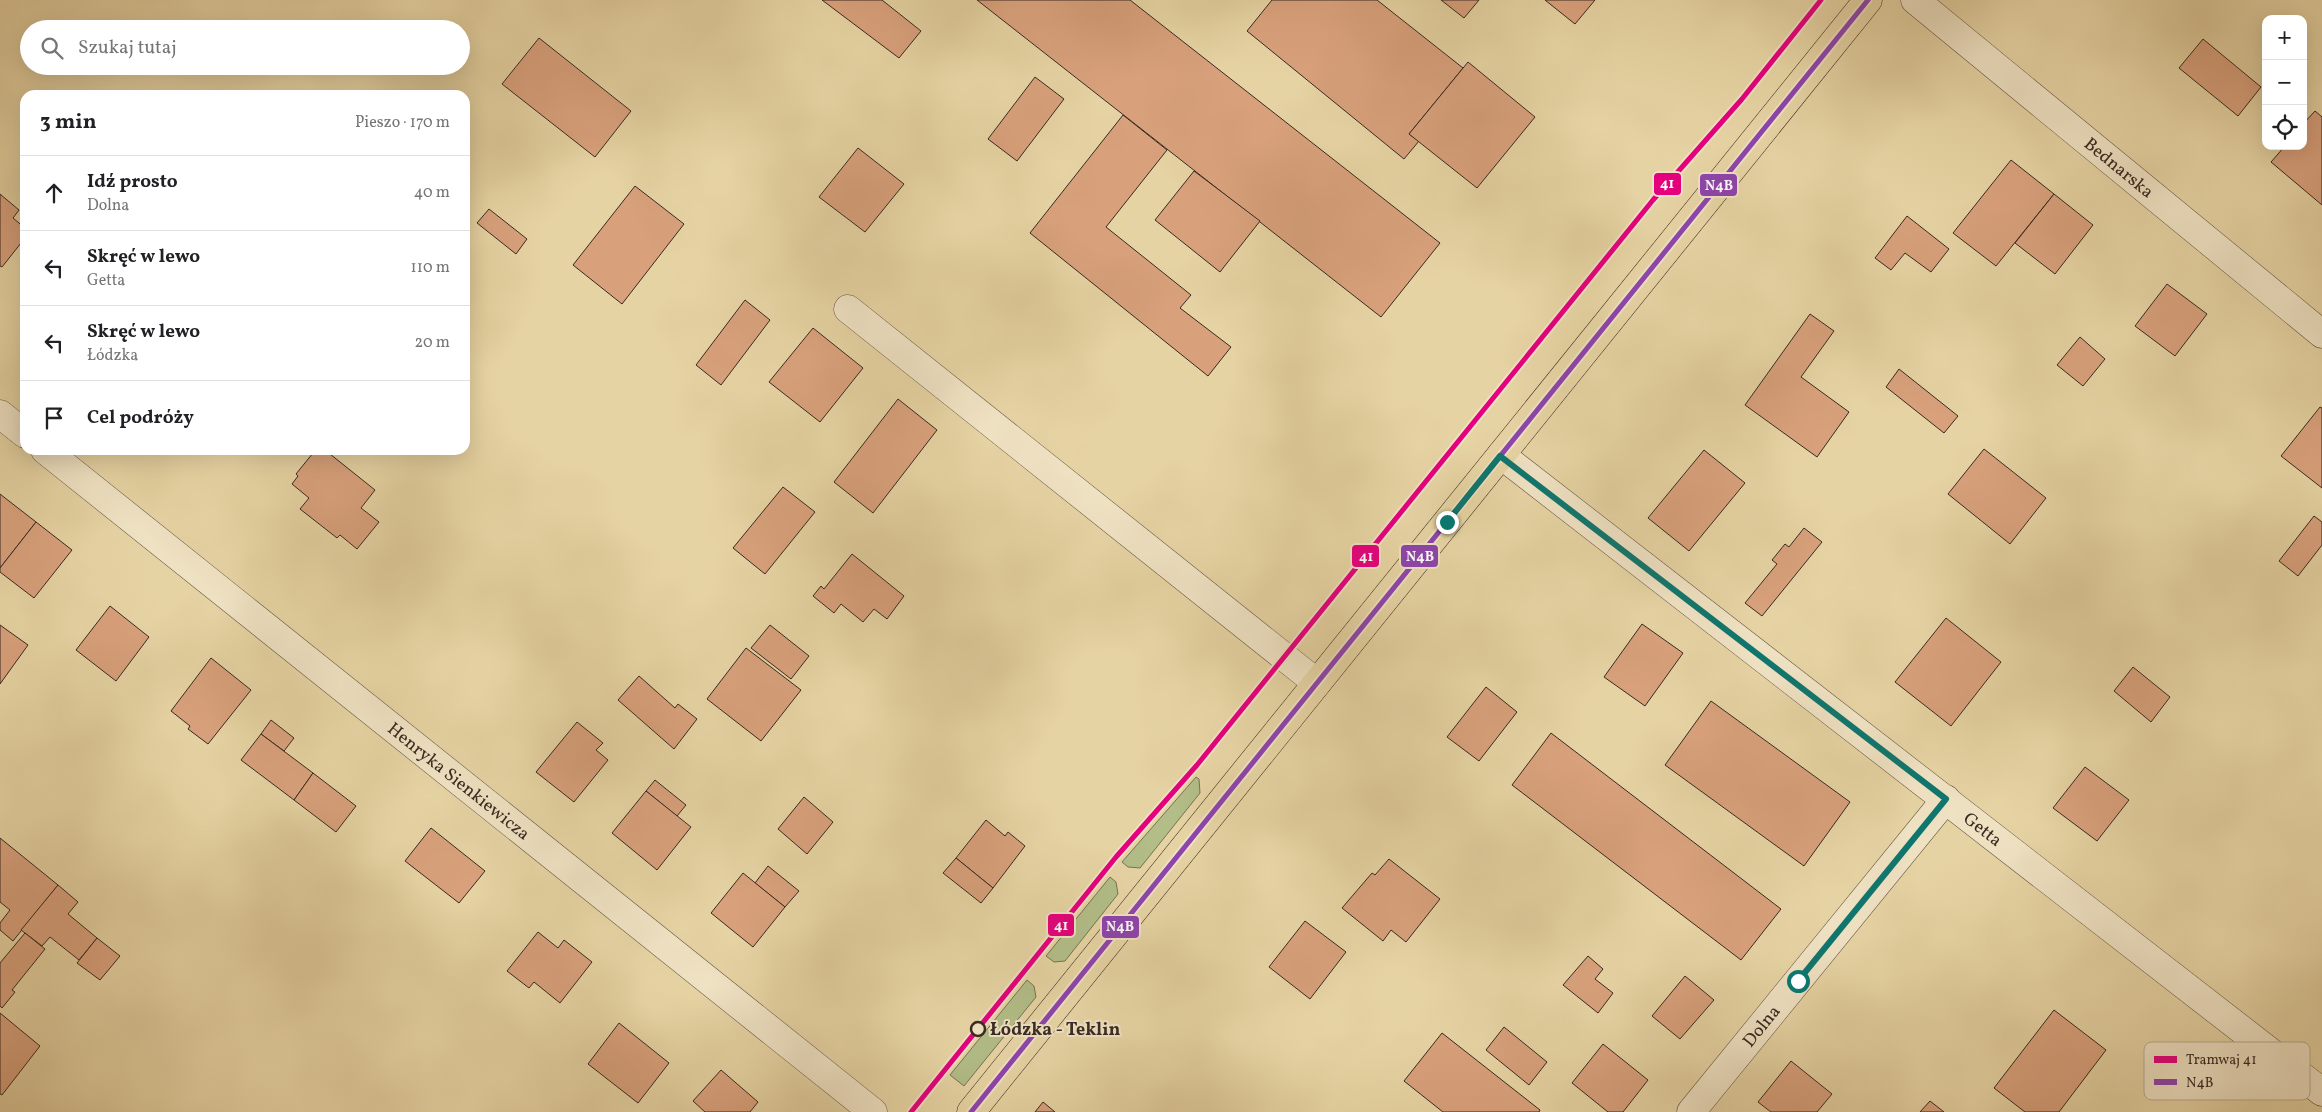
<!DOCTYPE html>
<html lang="pl">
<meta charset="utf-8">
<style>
:root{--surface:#fff;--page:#f2f2f2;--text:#202124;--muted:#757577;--line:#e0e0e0}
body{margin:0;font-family:Vollkorn,serif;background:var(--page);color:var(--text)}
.controls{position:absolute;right:15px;top:15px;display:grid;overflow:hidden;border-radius:10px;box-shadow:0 5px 20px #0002}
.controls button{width:45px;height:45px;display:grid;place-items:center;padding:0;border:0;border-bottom:1px solid var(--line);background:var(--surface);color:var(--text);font:25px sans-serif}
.stop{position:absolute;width:15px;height:15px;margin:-11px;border:4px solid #0f766e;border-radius:50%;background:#fff}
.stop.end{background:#0f766e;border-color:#fff;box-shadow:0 1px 5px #0008}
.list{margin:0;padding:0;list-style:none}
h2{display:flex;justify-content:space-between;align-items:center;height:65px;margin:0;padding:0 20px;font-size:21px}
h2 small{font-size:16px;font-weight:400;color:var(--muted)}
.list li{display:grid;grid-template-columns:32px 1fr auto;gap:15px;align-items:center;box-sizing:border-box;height:75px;padding:0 20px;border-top:1px solid var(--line)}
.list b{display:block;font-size:19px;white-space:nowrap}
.list p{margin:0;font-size:16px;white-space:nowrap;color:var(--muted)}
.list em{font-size:16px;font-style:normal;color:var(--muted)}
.icon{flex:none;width:28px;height:28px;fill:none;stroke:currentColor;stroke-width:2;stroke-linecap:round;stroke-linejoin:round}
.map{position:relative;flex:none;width:2322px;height:1112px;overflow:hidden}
.search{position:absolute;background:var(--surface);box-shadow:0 5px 20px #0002;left:20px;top:20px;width:450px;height:55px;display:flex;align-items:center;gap:12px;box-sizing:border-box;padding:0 18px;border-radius:28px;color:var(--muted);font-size:19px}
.panel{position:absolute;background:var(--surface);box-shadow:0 5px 20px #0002;left:20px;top:90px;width:450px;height:365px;border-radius:15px}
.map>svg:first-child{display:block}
.green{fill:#b2bd87;stroke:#767354}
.building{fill:#d8a17c;stroke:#392922}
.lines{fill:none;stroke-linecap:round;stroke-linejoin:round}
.minor-casing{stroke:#645442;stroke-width:29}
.major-casing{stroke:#392922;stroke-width:29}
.minor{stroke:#efe2c3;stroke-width:28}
.major{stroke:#e6d3a3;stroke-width:28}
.bus-1-casing{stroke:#efe2c3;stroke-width:9}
.bus-1{stroke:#8e44ad;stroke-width:5}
.tram-1-casing{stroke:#efe2c3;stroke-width:9}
.tram-1{stroke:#e5007d;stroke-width:5}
.route{stroke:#0f766e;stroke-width:6}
.stop-dot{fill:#efe2c3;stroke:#392922;stroke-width:2.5}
.labels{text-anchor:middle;stroke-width:4;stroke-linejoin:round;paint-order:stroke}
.street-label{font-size:18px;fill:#392922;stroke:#efe2c3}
.stop-label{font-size:18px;font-weight:bold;fill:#392922;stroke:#efe2c3;text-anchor:start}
.key{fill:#efe2c3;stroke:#b8aa93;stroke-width:1}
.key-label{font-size:14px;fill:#392922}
.line-badge{stroke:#efe2c3;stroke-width:2}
.badge-label{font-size:14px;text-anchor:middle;font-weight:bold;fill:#fff}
</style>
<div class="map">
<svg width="2322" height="1112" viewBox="0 0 2322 1112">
<rect width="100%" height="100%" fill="#e6d3a3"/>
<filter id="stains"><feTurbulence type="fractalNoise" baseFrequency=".004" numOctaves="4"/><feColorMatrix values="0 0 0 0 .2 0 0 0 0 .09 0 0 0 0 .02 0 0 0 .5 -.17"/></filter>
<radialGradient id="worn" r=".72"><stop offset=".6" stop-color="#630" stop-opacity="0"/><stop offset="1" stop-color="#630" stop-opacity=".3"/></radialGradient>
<g class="green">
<polygon points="1196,777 1199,779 1200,793 1140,868 1128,867 1122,862"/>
<polygon points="1110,877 1116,882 1118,894 1065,961 1054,962 1046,956"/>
<polygon points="1027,980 1034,986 1036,997 964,1086 950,1075"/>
</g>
<g class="building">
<polygon points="822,0 882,0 921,31 899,58"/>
<polygon points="977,0 1130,0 1440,243 1381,317"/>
<polygon points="1272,0 1377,0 1463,68 1409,134 1419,141 1404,159 1247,31"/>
<polygon points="1441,0 1479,0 1464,18"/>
<polygon points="1545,0 1595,0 1575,24"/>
<polygon points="539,38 631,111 595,157 502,84"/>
<polygon points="2203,39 2261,87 2238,116 2179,68"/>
<polygon points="1468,62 1535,117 1477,188 1409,134"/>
<polygon points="1035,77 1064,99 1017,161 988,139"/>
<polygon points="2315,111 2322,117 2322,205 2271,162 2285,146 2303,146 2303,124"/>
<polygon points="1123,115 1167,150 1106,227 1191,295 1180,308 1231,347 1208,376 1030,233"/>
<polygon points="858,148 904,184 865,232 819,197"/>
<polygon points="2011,160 2054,194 1996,266 1953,233"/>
<polygon points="1194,171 1260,221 1220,272 1155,220"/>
<polygon points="635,186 684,224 622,304 573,265"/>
<polygon points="0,194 19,210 13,218 25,228 25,238 2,267 0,266"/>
<polygon points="2054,194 2093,225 2055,274 2015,243"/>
<polygon points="489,209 527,239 516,254 477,223"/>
<polygon points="1907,216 1949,249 1931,272 1905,253 1891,270 1875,258"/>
<polygon points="2167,284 2207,314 2175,356 2135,326"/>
<polygon points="745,300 770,320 721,385 696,365"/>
<polygon points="1810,314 1834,331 1801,377 1849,412 1817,457 1745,405"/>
<polygon points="813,328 863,368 820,422 769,382"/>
<polygon points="2080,337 2105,359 2083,386 2057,365"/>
<polygon points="1899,369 1958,416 1944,433 1886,387"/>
<polygon points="898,399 937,430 873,513 834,482"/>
<polygon points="2320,407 2322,408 2322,488 2281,456"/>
<polygon points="1984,449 2046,498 2010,544 1948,494"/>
<polygon points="319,450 325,450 375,490 361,508 379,522 357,549 340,535 337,538 300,509 309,498 292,484 298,476 296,474 313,453 315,455"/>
<polygon points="1704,450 1745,483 1689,551 1648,518"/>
<polygon points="783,487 815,512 765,574 733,548"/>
<polygon points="0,494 36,522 0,568"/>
<polygon points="2314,516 2322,522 2322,545 2298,576 2279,561"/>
<polygon points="36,522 72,550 34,598 0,572 0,568"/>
<polygon points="1804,528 1822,542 1762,616 1745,603 1777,564 1772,560 1785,544 1789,547"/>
<polygon points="852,554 904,596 887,619 874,609 863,622 841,604 834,613 813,596 821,586 824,589"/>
<polygon points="110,606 149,637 116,681 76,650"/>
<polygon points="1946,618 2001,662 1951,726 1895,682"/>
<polygon points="1642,624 1683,653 1645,706 1604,677"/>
<polygon points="0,625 28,645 0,684"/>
<polygon points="770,625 809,656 791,679 751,648"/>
<polygon points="746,648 801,690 761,741 707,699"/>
<polygon points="211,658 251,690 208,744 188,729 190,726 171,711"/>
<polygon points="2133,667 2170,697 2151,722 2114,691"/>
<polygon points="639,676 675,708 678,704 697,719 674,749 618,700"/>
<polygon points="1486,687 1517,712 1479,761 1447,737"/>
<polygon points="1711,701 1850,802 1804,866 1665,765"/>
<polygon points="271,720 294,738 284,751 261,734"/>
<polygon points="577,722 603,743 596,750 608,760 574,802 536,772"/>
<polygon points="1551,733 1781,909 1741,960 1512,785"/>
<polygon points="261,734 313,773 294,800 241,760"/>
<polygon points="2085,767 2129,800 2097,841 2053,808"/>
<polygon points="313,773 356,806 336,832 294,800"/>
<polygon points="655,780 686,805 677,816 646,791"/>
<polygon points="646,791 691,827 657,870 612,833"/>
<polygon points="804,797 833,822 807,854 778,829"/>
<polygon points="986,820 1005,836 1008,832 1025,846 993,888 956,858"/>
<polygon points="431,828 485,871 459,903 405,861"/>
<polygon points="0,838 58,885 13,941 0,930 0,923 10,910 0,902"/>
<polygon points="956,858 993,888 981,903 943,873"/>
<polygon points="1389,859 1440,899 1406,942 1391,930 1383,941 1342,908 1372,873 1375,875"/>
<polygon points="768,866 799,891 785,907 755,883"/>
<polygon points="743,873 785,907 753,947 711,913"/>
<polygon points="58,885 78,902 68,914 97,938 79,960 50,937 42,946 21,930"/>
<polygon points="1305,921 1346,952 1310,999 1269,967"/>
<polygon points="538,932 558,948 564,940 592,962 560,1003 534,982 529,988 507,971"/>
<polygon points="25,933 45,949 12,990 15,992 2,1008 0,1006 0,963"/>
<polygon points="97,938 120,956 100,980 77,963"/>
<polygon points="1588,956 1603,969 1595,979 1613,993 1598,1013 1563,985"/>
<polygon points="1685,976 1714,1000 1680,1039 1652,1016"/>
<polygon points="2054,1010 2106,1050 2059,1112 2025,1112 1994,1088"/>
<polygon points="0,1013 40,1046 2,1095 0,1094"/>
<polygon points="619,1023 669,1063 638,1103 588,1064"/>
<polygon points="1504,1027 1547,1062 1529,1085 1486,1050"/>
<polygon points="1442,1033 1540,1110 1539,1112 1443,1112 1404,1081"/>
<polygon points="1603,1044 1648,1080 1623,1112 1608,1112 1572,1083"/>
<polygon points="1791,1061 1832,1094 1817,1112 1771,1112 1758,1102"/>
<polygon points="721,1070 758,1102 750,1112 705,1112 693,1101"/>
<polygon points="1930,1101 1944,1112 1920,1112"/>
<polygon points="1043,1102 1055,1112 1035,1112"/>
</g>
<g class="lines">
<g class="minor-casing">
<g id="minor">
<path id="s1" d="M 1915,0 L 2322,334"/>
<polyline points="848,309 1317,683"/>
<polyline points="0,414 25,434"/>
<path id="s2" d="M 45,450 L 873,1112"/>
<path id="s3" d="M 1501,455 L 2322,1092"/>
<path id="s4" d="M 1691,1112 L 1946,799"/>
</g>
</g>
<g class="major-casing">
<polyline id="major" points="971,1112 1868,0"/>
</g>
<use href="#minor" class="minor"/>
<use href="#major" class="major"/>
<g class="bus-1-casing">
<polyline id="bus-1" points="971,1112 1868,0"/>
</g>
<use href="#bus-1" class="bus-1"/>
<g class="tram-1-casing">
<polyline id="tram-1" points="911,1112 1116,857 1197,765 1653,200 1742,99 1821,0"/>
</g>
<use href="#tram-1" class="tram-1"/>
</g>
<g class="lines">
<polyline class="route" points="1447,522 1500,456 1946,799 1798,981"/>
</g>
<circle class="stop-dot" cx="978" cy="1029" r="7"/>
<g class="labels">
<g class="street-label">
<text dy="6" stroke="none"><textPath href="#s1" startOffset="264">Bednarska</textPath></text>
<text dy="6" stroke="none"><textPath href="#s2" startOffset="530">Henryka Sienkiewicza</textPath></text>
<text dy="6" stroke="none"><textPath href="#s3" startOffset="610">Getta</textPath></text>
<text dy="6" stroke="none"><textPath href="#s4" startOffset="111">Dolna</textPath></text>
</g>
<g class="stop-label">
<text x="990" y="1035">Łódzka - Teklin</text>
</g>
</g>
<rect x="2144" y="1042" width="166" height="58" rx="8" class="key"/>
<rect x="2154" y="1056" width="23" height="7" fill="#e5007d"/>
<rect x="2154" y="1079" width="23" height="6" fill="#8e44ad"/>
<g class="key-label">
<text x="2186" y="1064">Tramwaj 41</text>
<text x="2186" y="1087">N4B</text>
</g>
<g class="line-badge">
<rect x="1653" y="172" width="29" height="24" rx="5" fill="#e5007d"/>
<rect x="1699" y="173" width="39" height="24" rx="5" fill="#8e44ad"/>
<rect x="1351" y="544" width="29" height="24" rx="5" fill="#e5007d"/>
<rect x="1400" y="544" width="39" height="24" rx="5" fill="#8e44ad"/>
<rect x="1047" y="913" width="28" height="24" rx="5" fill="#e5007d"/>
<rect x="1101" y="915" width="39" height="24" rx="5" fill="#8e44ad"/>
</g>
<g class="badge-label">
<text x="1667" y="188">41</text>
<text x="1719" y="190">N4B</text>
<text x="1366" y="561">41</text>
<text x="1420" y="561">N4B</text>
<text x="1061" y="930">41</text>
<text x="1120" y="931">N4B</text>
</g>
<rect width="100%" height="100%" filter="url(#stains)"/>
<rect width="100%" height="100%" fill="url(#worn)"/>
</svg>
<div class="controls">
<button>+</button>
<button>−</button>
<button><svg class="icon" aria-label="locate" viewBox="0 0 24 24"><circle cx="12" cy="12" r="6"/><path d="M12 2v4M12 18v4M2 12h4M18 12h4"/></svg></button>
</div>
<div class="stop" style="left:1798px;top:981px"></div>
<div class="stop end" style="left:1447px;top:522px"></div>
<div class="search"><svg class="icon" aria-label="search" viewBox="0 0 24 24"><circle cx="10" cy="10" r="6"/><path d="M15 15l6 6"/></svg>Szukaj tutaj</div>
<section class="panel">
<h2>3 min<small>Pieszo · 170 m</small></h2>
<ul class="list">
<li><svg class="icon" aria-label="ahead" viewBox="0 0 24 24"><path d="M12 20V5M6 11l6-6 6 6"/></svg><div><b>Idź prosto</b><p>Dolna</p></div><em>40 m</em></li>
<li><svg class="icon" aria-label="left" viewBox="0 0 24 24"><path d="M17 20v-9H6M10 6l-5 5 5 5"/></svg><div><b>Skręć w lewo</b><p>Getta</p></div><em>110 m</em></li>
<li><svg class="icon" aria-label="left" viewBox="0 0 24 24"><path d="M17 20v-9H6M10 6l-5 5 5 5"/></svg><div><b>Skręć w lewo</b><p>Łódzka</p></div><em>20 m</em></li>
<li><svg class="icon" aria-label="arrive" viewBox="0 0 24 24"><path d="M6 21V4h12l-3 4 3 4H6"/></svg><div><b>Cel podróży</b></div></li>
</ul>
</section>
</div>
